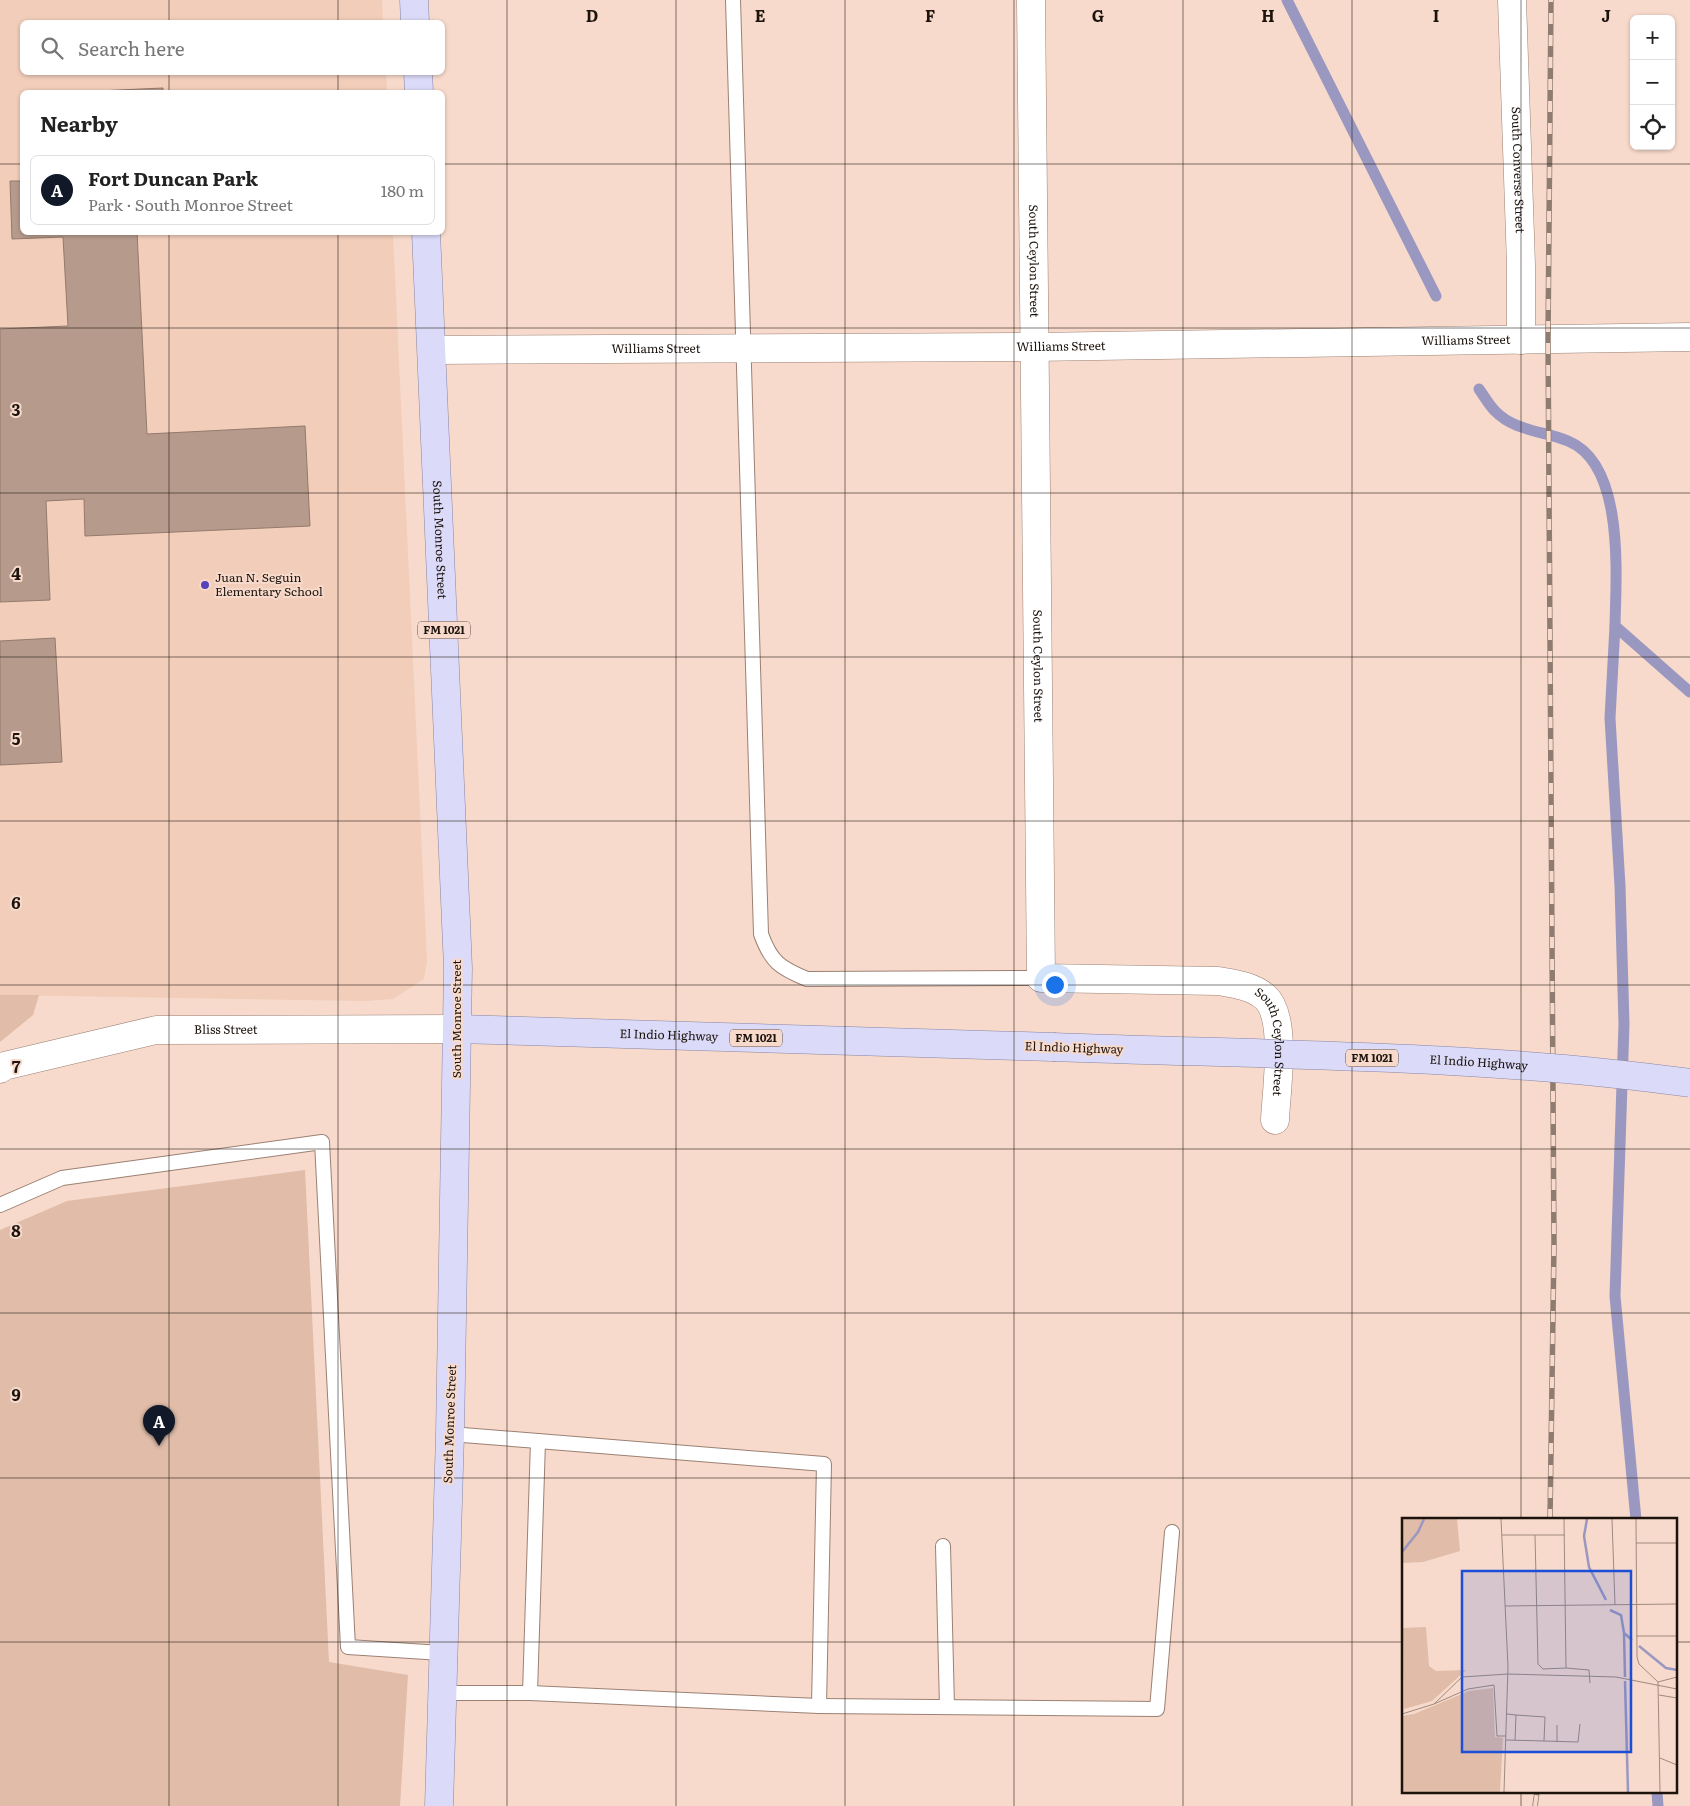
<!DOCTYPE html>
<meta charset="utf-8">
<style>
:root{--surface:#fff;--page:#f6f6f6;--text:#222;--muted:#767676;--line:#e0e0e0;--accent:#111827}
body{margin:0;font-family:Literata,serif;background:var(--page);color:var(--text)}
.controls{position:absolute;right:15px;top:15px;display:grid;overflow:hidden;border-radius:8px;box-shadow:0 1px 4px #0004}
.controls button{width:45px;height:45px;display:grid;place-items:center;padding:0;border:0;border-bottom:1px solid var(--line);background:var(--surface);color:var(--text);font:25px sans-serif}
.you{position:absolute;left:1054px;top:984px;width:18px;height:18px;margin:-12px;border:4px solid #fff;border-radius:50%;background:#1a73e8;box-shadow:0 0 0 8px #1a73e833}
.badge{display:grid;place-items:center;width:32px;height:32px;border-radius:50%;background:var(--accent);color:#fff;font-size:16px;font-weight:700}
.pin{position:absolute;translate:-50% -41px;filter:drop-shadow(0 1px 2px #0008)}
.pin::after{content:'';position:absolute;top:26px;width:18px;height:15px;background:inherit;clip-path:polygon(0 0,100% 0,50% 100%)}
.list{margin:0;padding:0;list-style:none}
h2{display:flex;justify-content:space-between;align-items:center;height:65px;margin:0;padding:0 20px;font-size:21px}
h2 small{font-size:16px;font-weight:400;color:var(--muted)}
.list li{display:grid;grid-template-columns:32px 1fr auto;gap:15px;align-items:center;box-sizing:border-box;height:70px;margin:0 10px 10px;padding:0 10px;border:1px solid var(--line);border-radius:8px}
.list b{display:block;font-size:19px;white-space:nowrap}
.list p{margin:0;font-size:16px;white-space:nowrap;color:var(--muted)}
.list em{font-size:16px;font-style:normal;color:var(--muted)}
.icon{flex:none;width:28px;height:28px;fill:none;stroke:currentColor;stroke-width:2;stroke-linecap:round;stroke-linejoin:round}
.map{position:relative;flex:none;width:1690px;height:1806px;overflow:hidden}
.search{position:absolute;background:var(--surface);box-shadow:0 1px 4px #0004;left:20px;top:20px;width:425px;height:55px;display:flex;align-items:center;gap:12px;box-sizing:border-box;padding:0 18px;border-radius:8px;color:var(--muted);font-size:19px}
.panel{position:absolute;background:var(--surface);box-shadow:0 1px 4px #0004;left:20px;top:90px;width:425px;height:145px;border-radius:8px}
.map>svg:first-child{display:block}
.built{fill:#f1cdba}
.green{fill:#e0bca9}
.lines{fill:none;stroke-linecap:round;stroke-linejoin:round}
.stream{stroke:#9a98c1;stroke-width:11}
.building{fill:#b69b8d;stroke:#947a6c}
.service-casing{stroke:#9b8174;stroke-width:16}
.minor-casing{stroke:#9b8174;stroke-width:29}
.tertiary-casing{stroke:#9b8174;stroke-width:29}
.primary-casing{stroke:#8985a3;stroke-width:29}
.service{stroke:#fff;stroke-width:14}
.minor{stroke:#fff;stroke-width:28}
.tertiary{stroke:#fff;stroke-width:28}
.primary{stroke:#dbdaf8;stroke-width:28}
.rail-casing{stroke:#8f7c71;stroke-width:5.5}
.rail{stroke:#f7dacb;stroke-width:4;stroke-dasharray:11;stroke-linecap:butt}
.primary-bridge-casing{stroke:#8985a3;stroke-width:29;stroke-linecap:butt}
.primary-bridge{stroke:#dbdaf8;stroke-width:28}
.grid{fill:none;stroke:#1c130d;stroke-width:1;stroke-opacity:0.55}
.poi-dot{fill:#5841b9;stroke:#f7dacb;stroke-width:2}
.labels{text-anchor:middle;stroke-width:4;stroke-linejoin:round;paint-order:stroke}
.shield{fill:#f7dacb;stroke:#5e4f46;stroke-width:1}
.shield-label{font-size:11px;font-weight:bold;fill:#1c130d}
.street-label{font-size:12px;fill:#1c130d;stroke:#f7dacb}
.poi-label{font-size:12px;fill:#1c130d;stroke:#f7dacb;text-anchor:start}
.inset-river{fill:none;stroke:#9a98c1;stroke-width:2.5}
.inset-road{fill:none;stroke:#9f8a7f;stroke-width:1}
.view{fill:#1d4ed8;fill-opacity:0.15;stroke:#1d4ed8;stroke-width:2.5}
.inset-edge{fill:none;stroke:#1c130d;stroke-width:2.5}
.grid-label{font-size:16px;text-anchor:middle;font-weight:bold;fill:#1c130d;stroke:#f7dacb;stroke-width:4;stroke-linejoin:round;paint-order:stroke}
</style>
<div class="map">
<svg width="1690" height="1806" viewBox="0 0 1690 1806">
<rect width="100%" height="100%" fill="#f7dacb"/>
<polygon class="built" points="0,0 382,0 383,22 22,22 22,72 386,73 387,92 22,92 22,232 393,233 427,961 424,979 393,999 366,1001 0,995"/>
<g class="green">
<polygon points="0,995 39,995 33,1015 0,1042"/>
<polygon points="305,1170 329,1662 408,1675 400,1806 0,1806 0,1230 67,1201"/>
</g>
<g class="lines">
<g class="stream">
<polyline points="1287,0 1436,296"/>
<path d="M 1479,389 C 1484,396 1489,405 1495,411 C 1514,431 1544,431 1568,441 C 1625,464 1616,575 1615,626 L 1690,692"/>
<polyline points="1615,626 1610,718 1620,886 1624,1024 1615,1296 1636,1520"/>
<polyline points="1657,1792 1658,1806"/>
</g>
</g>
<g class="building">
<polygon points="163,88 163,92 75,92"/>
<polygon points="10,181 22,181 22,232 137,232 147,434 305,426 310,526 85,536 84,499 46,501 50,600 0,602 0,329 68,326 63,237 12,239"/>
<polygon points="55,638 62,762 0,765 0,641"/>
</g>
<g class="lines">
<g class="service-casing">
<g id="service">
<path d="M 733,0 L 761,934 C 771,962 780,968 807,979 L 1041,978"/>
<polyline points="0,1205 62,1178 322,1142 348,1647 442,1653"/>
<polyline points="450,1434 538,1441 530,1693"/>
<polyline points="943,1546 947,1707"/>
<polyline points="441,1693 530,1693 819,1706 824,1464 538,1441"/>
<polyline points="819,1706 1157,1709 1172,1532"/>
</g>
</g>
<g class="minor-casing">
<g id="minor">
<path id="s1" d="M 1031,0 L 1041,978 L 1218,981 C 1235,984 1252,986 1265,997 C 1288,1017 1276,1092 1275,1120"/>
<path id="s2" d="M 1512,0 L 1521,265 L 1521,340"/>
<path id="s3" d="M 432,350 L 1034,347 L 1690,337"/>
</g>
</g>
<g class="tertiary-casing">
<g id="tertiary">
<path id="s4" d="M 0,1069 L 4,1066 L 156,1030 L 458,1029"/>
</g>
</g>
<g class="primary-casing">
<g id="primary">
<polyline points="414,0 415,22"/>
<polyline points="418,72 419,92"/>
<path id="s5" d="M 426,232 L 458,968 L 450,1434 L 439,1806"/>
<path id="s6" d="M 458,1029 L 1053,1047"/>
</g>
</g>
<use href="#service" class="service"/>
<use href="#minor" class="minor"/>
<use href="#tertiary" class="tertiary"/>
<use href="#primary" class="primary"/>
<g class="rail-casing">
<g id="rail">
<polyline points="1550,1520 1554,1245 1548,339 1551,0"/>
<polyline points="1535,1806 1537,1792"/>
</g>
</g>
<use href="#rail" class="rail"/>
<g class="primary-bridge-casing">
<g id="primary-bridge">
<path id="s7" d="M 1053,1047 C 1265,1055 1480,1054 1690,1083"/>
</g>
</g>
<use href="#primary-bridge" class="primary-bridge"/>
</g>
<path class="grid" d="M 169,0 L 169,22M 338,0 L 338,22M 507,0 L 507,1806M 676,0 L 676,1806M 845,0 L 845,1806M 1014,0 L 1014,1806M 1183,0 L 1183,1806M 1352,0 L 1352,1806M 1521,0 L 1521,1520M 169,72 L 169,92M 338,72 L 338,92M 0,164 L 22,164M 442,164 L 1690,164M 169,232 L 169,1806M 338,232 L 338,1806M 0,328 L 1690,328M 0,493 L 1690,493M 0,657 L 1690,657M 0,821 L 1690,821M 0,985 L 1690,985M 0,1149 L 1690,1149M 0,1313 L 1690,1313M 0,1478 L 1690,1478M 0,1642 L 1404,1642M 1676,1642 L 1690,1642M 1521,1792 L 1521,1806"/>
<circle class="poi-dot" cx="205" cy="585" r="5"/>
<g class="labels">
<g class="shield">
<rect x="418" y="621.5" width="52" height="17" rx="4"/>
<rect x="730" y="1029.5" width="52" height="17" rx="4"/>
<rect x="1346" y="1049.5" width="52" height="17" rx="4"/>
</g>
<g class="shield-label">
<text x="444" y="634">FM 1021</text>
<text x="756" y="1042">FM 1021</text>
<text x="1372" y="1062">FM 1021</text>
</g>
<g class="street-label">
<text dy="4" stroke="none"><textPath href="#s2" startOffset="170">South Converse Street</textPath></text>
<text dy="4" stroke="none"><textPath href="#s1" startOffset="261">South Ceylon Street</textPath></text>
<text dy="4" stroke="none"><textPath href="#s3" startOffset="1034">Williams Street</textPath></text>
<text dy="4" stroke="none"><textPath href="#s3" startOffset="629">Williams Street</textPath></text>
<text dy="4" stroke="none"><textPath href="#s3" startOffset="224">Williams Street</textPath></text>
<text dy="4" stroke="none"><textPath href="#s5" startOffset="308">South Monroe Street</textPath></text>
<text dy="4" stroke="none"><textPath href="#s1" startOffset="666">South Ceylon Street</textPath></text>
<text transform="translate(457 1019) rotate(-90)" y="4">South Monroe Street</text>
<text dy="4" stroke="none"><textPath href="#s4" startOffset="231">Bliss Street</textPath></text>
<text dy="4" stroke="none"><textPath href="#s6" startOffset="211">El Indio Highway</textPath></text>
<text dy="4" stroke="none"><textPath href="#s1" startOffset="1251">South Ceylon Street</textPath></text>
<text transform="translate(1074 1048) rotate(2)" y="4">El Indio Highway</text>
<text dy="4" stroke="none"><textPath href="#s7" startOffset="426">El Indio Highway</textPath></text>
<text transform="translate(450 1424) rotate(-88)" y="4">South Monroe Street</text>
</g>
<g class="poi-label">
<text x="215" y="582">Juan N. Seguin<tspan x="215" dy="14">Elementary School</tspan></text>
</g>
</g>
<g transform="translate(1402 1518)">
<rect width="275" height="275" fill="#f7dacb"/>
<path d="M 0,1 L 55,1 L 58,33 L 21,44 L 0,45 ZM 24,109 L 27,148 L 34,153 L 64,152 L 30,183 L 2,191 L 1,110 ZM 91,170 L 93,219 L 101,220 L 98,274 L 0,274 L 0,198 L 12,196 L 67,173 Z" fill="#e0bca9"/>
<path class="inset-river" d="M 185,1 L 182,18 L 187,49 L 204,82M 0,34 L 16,14 L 22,1M 208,92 L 219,97 L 222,115 L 230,122M 222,115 L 223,159M 237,128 L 264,150 L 275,152M 223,163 L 226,274"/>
<path class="inset-road" d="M 99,1 L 106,149 L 102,274M 162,1 L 164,150 L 187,152 L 188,165M 210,1 L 213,87M 234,1 L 235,139 L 237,146 L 256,164 L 258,274M 100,17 L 163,17M 133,17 L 136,146 L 141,151 L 164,150M 234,25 L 275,25M 103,88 L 275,86M 234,118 L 275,118M 106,156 L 214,159 L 275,171M 256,164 L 275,159M 257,177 L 275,180M 32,186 L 66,171 L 92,167 L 95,218 L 104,218M 0,196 L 32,186 L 60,159 L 106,156M 105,196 L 114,197 L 113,222M 155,207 L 155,224M 104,222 L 142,223 L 143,199 L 114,197M 142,223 L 176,224 L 178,206M 258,240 L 275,247"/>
<path class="view" d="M 60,53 L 229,53 L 229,234 L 60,234 Z"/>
<rect width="275" height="275" class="inset-edge"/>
</g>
<g class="grid-label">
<text x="592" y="22">D</text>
<text x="760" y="22">E</text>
<text x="930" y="22">F</text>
<text x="1098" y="22">G</text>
<text x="1268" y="22">H</text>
<text x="1436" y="22">I</text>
<text x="1606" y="22">J</text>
<text x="16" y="416">3</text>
<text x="16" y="580">4</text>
<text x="16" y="745">5</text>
<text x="16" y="909">6</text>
<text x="16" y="1073">7</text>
<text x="16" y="1237">8</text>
<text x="16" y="1401">9</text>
</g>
</svg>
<div class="controls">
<button>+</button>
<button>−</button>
<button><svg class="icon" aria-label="locate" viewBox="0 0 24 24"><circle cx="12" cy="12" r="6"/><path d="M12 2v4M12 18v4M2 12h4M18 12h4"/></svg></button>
</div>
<div class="you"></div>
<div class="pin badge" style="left:159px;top:1446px">A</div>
<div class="search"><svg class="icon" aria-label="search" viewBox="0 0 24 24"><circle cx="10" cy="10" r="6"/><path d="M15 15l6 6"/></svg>Search here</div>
<section class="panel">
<h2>Nearby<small></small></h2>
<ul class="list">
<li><span class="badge">A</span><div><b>Fort Duncan Park</b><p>Park · South Monroe Street</p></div><em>180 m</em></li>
</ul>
</section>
</div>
